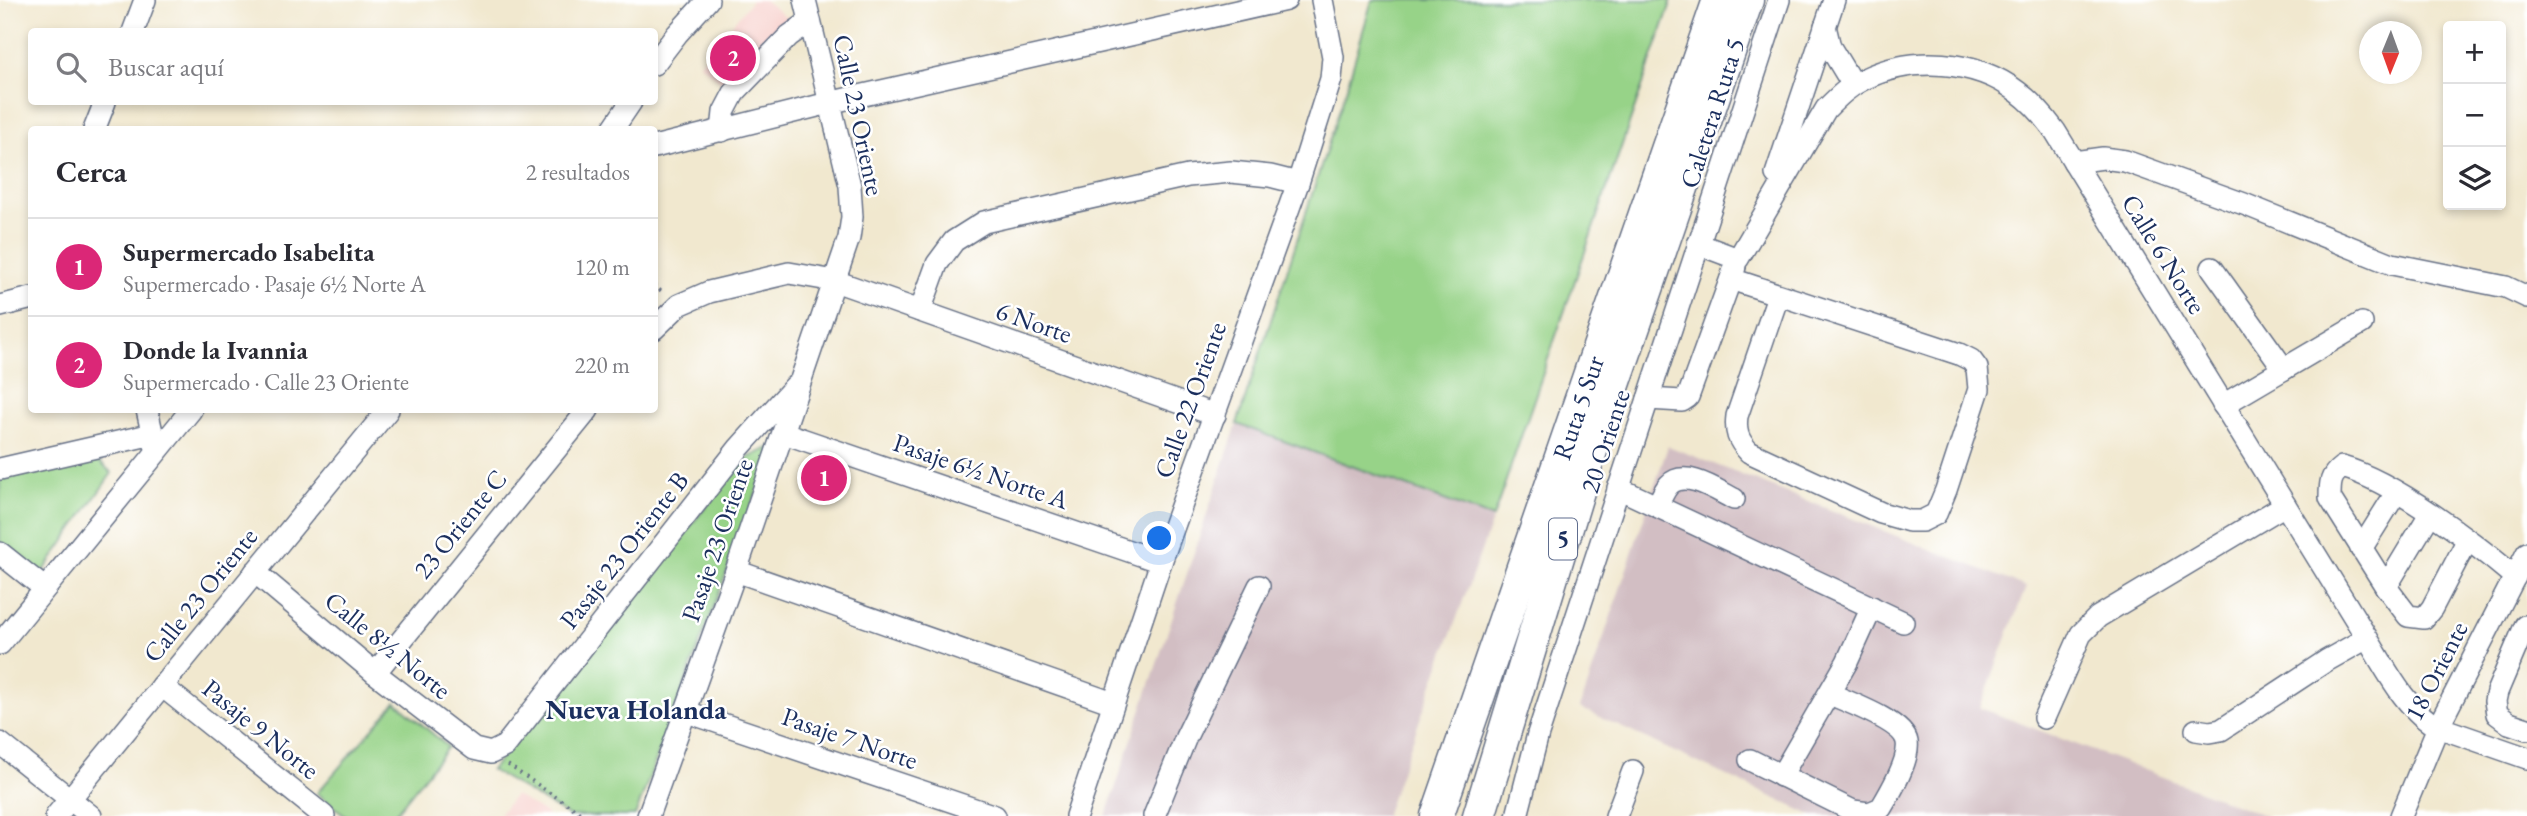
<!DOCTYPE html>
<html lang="es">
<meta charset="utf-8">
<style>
:root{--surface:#fff;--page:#f7f7f7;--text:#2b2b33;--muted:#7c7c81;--line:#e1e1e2;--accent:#db2777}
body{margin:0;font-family:"EB Garamond",serif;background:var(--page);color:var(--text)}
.controls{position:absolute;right:21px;top:21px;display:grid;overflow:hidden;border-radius:7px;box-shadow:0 4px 10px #0003}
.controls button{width:63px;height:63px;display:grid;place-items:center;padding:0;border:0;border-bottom:2px solid var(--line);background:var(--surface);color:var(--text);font:35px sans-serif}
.compass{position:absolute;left:2359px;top:21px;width:63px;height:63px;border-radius:50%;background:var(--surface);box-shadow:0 4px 10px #0003;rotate:181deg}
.you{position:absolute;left:1160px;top:539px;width:24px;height:24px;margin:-18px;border:5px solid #fff;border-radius:50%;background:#1a73e8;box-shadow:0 0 0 10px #1a73e833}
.badge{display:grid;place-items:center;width:46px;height:46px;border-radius:50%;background:var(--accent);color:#fff;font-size:23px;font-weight:700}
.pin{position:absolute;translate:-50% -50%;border:4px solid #fff;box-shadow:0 2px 7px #0006}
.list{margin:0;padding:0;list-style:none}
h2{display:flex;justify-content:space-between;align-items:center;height:91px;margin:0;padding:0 28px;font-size:30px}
h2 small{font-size:23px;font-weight:400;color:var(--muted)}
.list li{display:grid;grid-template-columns:46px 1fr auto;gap:21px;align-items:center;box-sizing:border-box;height:98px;padding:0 28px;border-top:2px solid var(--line)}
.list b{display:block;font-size:26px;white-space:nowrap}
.list p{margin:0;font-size:23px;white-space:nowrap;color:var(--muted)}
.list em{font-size:23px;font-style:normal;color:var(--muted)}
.icon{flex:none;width:38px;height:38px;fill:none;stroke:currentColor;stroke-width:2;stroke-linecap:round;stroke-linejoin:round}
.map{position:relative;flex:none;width:2527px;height:816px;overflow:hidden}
.search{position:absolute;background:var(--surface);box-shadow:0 4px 10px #0003;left:28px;top:28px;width:630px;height:77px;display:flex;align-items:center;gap:18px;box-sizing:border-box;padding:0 24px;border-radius:7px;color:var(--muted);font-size:26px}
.panel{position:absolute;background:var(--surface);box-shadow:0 4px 10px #0003;left:28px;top:126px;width:630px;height:287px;border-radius:7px}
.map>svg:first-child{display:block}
.built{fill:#f7d0cc}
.industrial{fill:#d2bec3}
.green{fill:#97d388;stroke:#598173;stroke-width:2}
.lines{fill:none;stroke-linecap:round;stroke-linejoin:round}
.minor-casing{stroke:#667086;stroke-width:24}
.highway-casing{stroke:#667086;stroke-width:35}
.path{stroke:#667086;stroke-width:3.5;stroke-dasharray:2 5;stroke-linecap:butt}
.minor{stroke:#fff;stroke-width:21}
.highway{stroke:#fff;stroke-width:32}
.labels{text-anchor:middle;stroke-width:5;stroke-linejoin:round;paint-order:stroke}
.shield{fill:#fff;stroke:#5f6d8e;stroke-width:2}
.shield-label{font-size:24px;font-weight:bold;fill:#1b2f5e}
.street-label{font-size:26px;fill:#1b2f5e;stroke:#fff}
.neighbourhood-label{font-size:28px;font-weight:bold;fill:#1b2f5e;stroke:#fff}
</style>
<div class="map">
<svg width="2527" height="816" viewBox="0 0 2527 816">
<rect width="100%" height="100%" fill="#fff"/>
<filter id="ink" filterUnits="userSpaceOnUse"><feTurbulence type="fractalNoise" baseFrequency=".0143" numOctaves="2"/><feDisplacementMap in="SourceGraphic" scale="14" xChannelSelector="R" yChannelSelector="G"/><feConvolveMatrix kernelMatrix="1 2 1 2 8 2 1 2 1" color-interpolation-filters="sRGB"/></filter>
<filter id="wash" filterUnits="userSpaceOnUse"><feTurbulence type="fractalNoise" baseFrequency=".00686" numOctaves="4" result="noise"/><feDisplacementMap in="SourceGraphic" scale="28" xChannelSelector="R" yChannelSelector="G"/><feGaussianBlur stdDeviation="1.57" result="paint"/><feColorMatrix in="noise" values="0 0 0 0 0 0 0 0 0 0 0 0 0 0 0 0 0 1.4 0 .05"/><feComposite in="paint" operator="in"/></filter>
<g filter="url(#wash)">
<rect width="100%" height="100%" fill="#f1e8cf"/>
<g class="built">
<polygon points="752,0 764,0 791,21 734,92 700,64"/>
<polygon points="515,795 549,816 498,816"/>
</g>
<g class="industrial">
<polygon points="1237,424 1493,518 1385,816 1106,816"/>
<polygon points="1668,446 2026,587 1980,708 2266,816 1813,816 1580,708"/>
</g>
<g class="green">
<polygon points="1372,0 1672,0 1493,518 1237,424 1346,90"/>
<polygon points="774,446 635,816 569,816 491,770 745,459"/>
<polygon points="94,457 112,473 41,575 0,543 0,479"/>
<polygon points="396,702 448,747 393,816 346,816 317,793"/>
</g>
</g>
<g filter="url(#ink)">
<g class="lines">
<g class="minor-casing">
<g id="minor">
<polyline points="1825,26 1830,47 1853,85"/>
<polyline points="133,32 145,0"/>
<polyline points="654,64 677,34 708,0"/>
<polyline points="94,130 105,102"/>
<polyline points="612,130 631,102"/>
<polyline points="722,131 724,112 734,93 789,36 810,21"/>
<polyline points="654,147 837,101 1286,0"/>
<polyline points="2074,162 2103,158 2125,161 2244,204 2392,264 2506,287 2527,297"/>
<polyline points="1776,174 1834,0"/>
<path d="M 1698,244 L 1738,259 L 1826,109 C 1838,97 1849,86 1864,79 C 1912,56 1975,59 2018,92 C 2033,103 2044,116 2055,131 L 2367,638 C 2384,666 2407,712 2438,727 L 2527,758"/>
<polyline points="2212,268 2284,369"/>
<path d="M 1731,279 L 1959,354 L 1971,360 L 1977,368 L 1979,389 L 1946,490 L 1936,514 L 1922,521 L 1909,521 L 1881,513 L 1749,452 C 1738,440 1735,432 1737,416 L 1778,296"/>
<polyline points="0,306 32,298"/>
<polyline points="920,311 937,264 954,241 984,222 1188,176 1231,172 1270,176 1298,183"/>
<polyline points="654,329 679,305 709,292 789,273 835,281 1215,415"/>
<polyline points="1648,399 1682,401 1688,397 1735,267"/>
<polyline points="2223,405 2362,323"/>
<polyline points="147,410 155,445"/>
<polyline points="784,433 1161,562"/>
<polyline points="0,469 153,434"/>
<polyline points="1618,488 1903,622"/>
<path d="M 1657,505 C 1661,499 1664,490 1669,485 C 1685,468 1718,491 1734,499"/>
<path d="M 2467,541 L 2432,608 L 2424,618 L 2408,616 L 2386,587 L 2330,498 C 2330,483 2330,476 2342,467 C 2395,482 2472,541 2515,577"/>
<polyline points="2361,549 2396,493"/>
<polyline points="0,553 44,588"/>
<polyline points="736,571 1113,703"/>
<polyline points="255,572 375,673 474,749 491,753 505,746 739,448 795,386"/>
<polyline points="2386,587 2430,514"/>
<polyline points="2525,626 2497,692 2495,701 2497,714 2509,723 2527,729"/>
<polyline points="0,644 191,410"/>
<polyline points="375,673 588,410"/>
<polyline points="162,686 324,816"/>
<polyline points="687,712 995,816"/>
<polyline points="2044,718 2081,634 2098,617 2285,505"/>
<polyline points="2196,730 2209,732 2221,730 2326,661 2367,638"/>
<polyline points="0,743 91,816"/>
<path d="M 1750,760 L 1853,811 L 1869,813 L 1881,808 C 1890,793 1910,760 1907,742 C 1904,722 1848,702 1830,694"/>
<polyline points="1781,776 1847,662 1872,607"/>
<polyline points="56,816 388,410"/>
<polyline points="648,816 736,571 849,238 852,217 850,186 805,0"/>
<polyline points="1076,816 1161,562 1298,183 1331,79 1333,57 1322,0"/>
<polyline points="1154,816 1186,737 1259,586"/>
<polyline points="1517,816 1538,734 1779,0"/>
<polyline points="1616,816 1633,771"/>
<polyline points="2401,816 2438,727 2527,553"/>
</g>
</g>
<g class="highway-casing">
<g id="highway">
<path id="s1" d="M 1437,816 L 1719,0"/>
<polyline points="1479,816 1586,465 1747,0"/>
</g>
</g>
<g class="path">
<polyline points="654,285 663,293"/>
<polyline points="508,765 585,816"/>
</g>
<use href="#minor" class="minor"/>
<use href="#highway" class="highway"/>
</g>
</g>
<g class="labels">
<rect class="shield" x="1549" y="518.5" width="28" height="41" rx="5"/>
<g class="shield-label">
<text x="1563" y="547">5</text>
</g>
<g class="street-label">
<text transform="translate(1712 113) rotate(-72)" y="9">Caletera Ruta 5</text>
<text transform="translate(859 115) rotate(78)" y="9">Calle 23 Oriente</text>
<text transform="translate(2164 254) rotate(58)" y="9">Calle 6 Norte</text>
<text transform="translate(1034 322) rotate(19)" y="9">6 Norte</text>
<text transform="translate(1190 400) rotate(-70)" y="9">Calle 22 Oriente</text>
<text dy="9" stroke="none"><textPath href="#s1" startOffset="432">Ruta 5 Sur</textPath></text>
<text transform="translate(1605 441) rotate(-72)" y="9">20 Oriente</text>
<text transform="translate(981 471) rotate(19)" y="9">Pasaje 6½ Norte A</text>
<text transform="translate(460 524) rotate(-51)" y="9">23 Oriente C</text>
<text transform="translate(717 540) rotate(-71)" y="9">Pasaje 23 Oriente</text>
<text transform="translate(624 550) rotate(-52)" y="9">Pasaje 23 Oriente B</text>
<text transform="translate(200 595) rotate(-51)" y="9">Calle 23 Oriente</text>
<text transform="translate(388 645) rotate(39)" y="9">Calle 8½ Norte</text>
<text transform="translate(2436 671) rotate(-63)" y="9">18 Oriente</text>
<text transform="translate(261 729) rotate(39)" y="9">Pasaje 9 Norte</text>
<text transform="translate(850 738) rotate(19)" y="9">Pasaje 7 Norte</text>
</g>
<g class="neighbourhood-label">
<text x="636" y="719">Nueva Holanda</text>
</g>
</g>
</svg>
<div class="controls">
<button>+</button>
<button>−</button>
<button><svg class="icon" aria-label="layers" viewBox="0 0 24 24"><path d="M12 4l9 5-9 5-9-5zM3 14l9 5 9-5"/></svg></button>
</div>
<svg class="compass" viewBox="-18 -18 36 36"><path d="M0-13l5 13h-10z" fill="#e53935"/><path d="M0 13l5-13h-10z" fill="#7c7c81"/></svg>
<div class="you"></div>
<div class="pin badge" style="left:824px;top:478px">1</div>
<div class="pin badge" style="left:733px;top:58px">2</div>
<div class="search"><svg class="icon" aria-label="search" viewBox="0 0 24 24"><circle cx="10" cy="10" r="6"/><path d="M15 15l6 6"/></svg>Buscar aquí</div>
<section class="panel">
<h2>Cerca<small>2 resultados</small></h2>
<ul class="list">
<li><span class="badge">1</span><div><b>Supermercado Isabelita</b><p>Supermercado · Pasaje 6½ Norte A</p></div><em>120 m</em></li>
<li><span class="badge">2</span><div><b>Donde la Ivannia</b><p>Supermercado · Calle 23 Oriente</p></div><em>220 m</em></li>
</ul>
</section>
</div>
